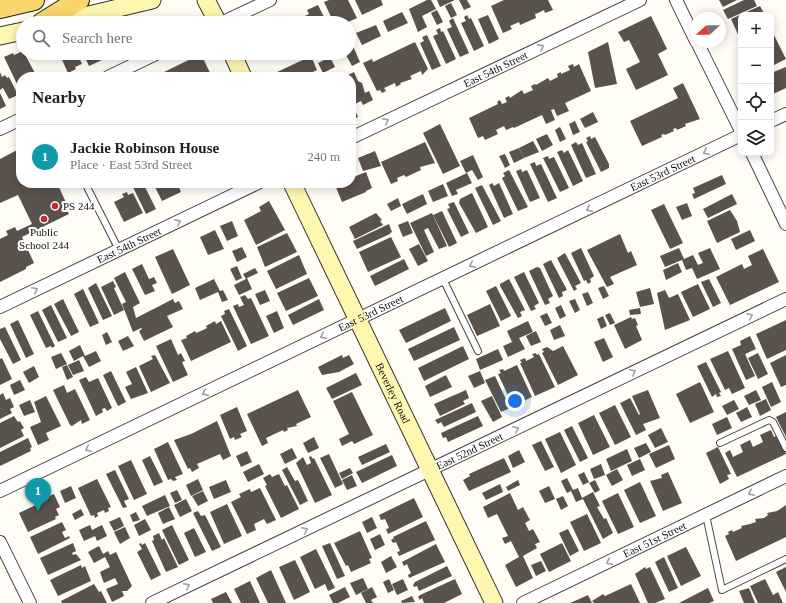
<!DOCTYPE html>
<meta charset="utf-8">
<style>
:root{--surface:#fff;--page:#f2f2f2;--text:#202124;--muted:#757577;--line:#e0e0e0;--accent:#db2777}
body{margin:0;font-family:"Times New Roman",serif;background:var(--page);color:var(--text)}
.controls{position:absolute;right:12px;top:12px;display:grid;overflow:hidden;border-radius:8px;box-shadow:0 2px 10px #0003}
.controls button{width:36px;height:36px;display:grid;place-items:center;padding:0;border:0;border-bottom:1px solid var(--line);background:var(--surface);color:var(--text);font:20px sans-serif}
.compass{position:absolute;left:690px;top:12px;width:36px;height:36px;border-radius:50%;background:var(--surface);box-shadow:0 2px 10px #0003;rotate:249deg}
.you{position:absolute;left:515px;top:401px;width:14px;height:14px;margin:-10px;border:3px solid #fff;border-radius:50%;background:#1a73e8;box-shadow:0 0 0 6px #1a73e833}
.badge{display:grid;place-items:center;width:26px;height:26px;border-radius:50%;background:var(--accent);color:#fff;font-size:13px;font-weight:700}
.pin{position:absolute;translate:-50% -33px;filter:drop-shadow(0 1px 2px #0008)}
.pin::after{content:'';position:absolute;top:21px;width:14px;height:12px;background:inherit;clip-path:polygon(0 0,100% 0,50% 100%)}
.list{margin:0;padding:0;list-style:none}
h2{display:flex;justify-content:space-between;align-items:center;height:52px;margin:0;padding:0 16px;font-size:17px}
h2 small{font-size:13px;font-weight:400;color:var(--muted)}
.list li{display:grid;grid-template-columns:26px 1fr auto;gap:12px;align-items:center;box-sizing:border-box;height:64px;padding:0 16px;border-top:1px solid var(--line)}
.list b{display:block;font-size:15px;white-space:nowrap}
.list p{margin:0;font-size:13px;white-space:nowrap;color:var(--muted)}
.list em{font-size:13px;font-style:normal;color:var(--muted)}
.icon{flex:none;width:22px;height:22px;fill:none;stroke:currentColor;stroke-width:2;stroke-linecap:round;stroke-linejoin:round}
.map{position:relative;flex:none;width:786px;height:603px;overflow:hidden}
.search{position:absolute;background:var(--surface);box-shadow:0 2px 10px #0003;left:16px;top:16px;width:340px;height:44px;display:flex;align-items:center;gap:10px;box-sizing:border-box;padding:0 14px;border-radius:22px;color:var(--muted);font-size:15px}
.panel{position:absolute;background:var(--surface);box-shadow:0 2px 10px #0003;left:16px;top:72px;width:340px;height:116px;border-radius:16px}
.map>svg:first-child{display:block}
.building{fill:#5a524d}
.lines{fill:none;stroke-linecap:round;stroke-linejoin:round}
.lane-casing{stroke:#444;stroke-width:8}
.street-casing{stroke:#444;stroke-width:14}
.secondary-casing{stroke:#333;stroke-width:19}
.primary-casing{stroke:#222;stroke-width:22}
.lane{stroke:#fff;stroke-width:6}
.street{stroke:#fff;stroke-width:12}
.secondary{stroke:#fff6b0;stroke-width:17}
.primary{stroke:#f9d66b;stroke-width:20}
.oneway{stroke:#a0a0a0}
.poi-dot{fill:#c4262e;stroke:#fff;stroke-width:1.5}
.labels{text-anchor:middle;stroke-width:4;stroke-linejoin:round;paint-order:stroke}
.street-label{font-size:11px;fill:#111;stroke:#fff}
.poi-label{font-size:11px;fill:#111;stroke:#fff;text-anchor:start}
</style>
<div class="map">
<svg width="786" height="603" viewBox="0 0 786 603">
<rect width="100%" height="100%" fill="#fffdf5"/>
<g class="building">
<polygon points="329,0 348,0 357,18 346,23 334,23 324,2"/>
<polygon points="355,0 381,0 383,5 362,15"/>
<polygon points="427,0 431,0 436,9 422,16 427,27 418,32 409,9"/>
<polygon points="437,0 455,0 440,7"/>
<polygon points="459,0 467,0 471,7 464,10"/>
<polygon points="504,0 548,0 553,10 545,13 544,10 538,13 535,14 536,18 520,25 519,22 510,26 512,29 503,33 491,6"/>
<polygon points="719,0 737,0 723,7"/>
<polygon points="744,0 754,0 757,6 728,19 723,10"/>
<polygon points="451,3 457,15 451,18 445,6"/>
<polygon points="318,5 327,23 290,23 309,14 307,10"/>
<polygon points="760,6 765,15 741,15 741,41 731,19"/>
<polygon points="437,10 443,22 437,25 431,13"/>
<polygon points="402,12 408,23 388,32 383,21"/>
<polygon points="467,15 469,19 471,18 484,46 474,51 461,23 466,21 464,17"/>
<polygon points="488,15 499,39 489,44 478,19"/>
<polygon points="150,16 154,23 136,23"/>
<polygon points="651,16 667,49 658,54 668,75 636,90 626,69 640,62 629,40 624,42 618,32"/>
<polygon points="453,18 469,53 460,57 447,29 452,27 449,21"/>
<polygon points="376,25 381,36 362,45 356,33"/>
<polygon points="440,28 441,32 443,31 456,59 446,64 433,36 438,34 436,30"/>
<polygon points="771,29 786,59 774,65 771,64"/>
<polygon points="427,35 441,66 432,70 420,43 424,41 422,37"/>
<polygon points="349,37 360,62 352,66 345,53 335,58 332,53 349,53"/>
<polygon points="415,42 428,69 422,75 421,71 410,76 412,79 400,83 401,84 396,87 395,83 384,88 386,91 382,93 380,90 377,91 363,63 372,59 373,62"/>
<polygon points="608,42 617,84 595,88 588,52"/>
<polygon points="23,51 36,75 37,75 38,77 21,77 21,82 17,84 4,57 13,53 14,55"/>
<polygon points="59,53 82,53 78,55 82,64 75,67 76,69 68,73"/>
<polygon points="83,53 99,53 102,60 89,66"/>
<polygon points="260,53 275,53 263,59"/>
<polygon points="201,54 212,77 166,77 164,72"/>
<polygon points="311,56 317,70 302,77 274,77 273,74"/>
<polygon points="330,57 335,67 323,73 318,63"/>
<polygon points="573,64 574,67 579,64 591,91 565,103 569,111 557,116 554,109 551,110 555,120 546,124 542,115 514,128 513,127 506,130 504,126 496,130 498,134 485,140 483,136 478,138 469,118 498,104 497,102 500,100 502,104 507,102 505,98 509,96 510,98 522,90 524,94 533,90 531,86 535,84 536,85 548,78 550,81 558,77 557,74 561,72 561,74 570,70 568,66"/>
<polygon points="786,67 786,88 771,95 771,73"/>
<polygon points="0,72 2,77 5,75 7,78 9,77 18,95 9,99 3,88 0,90"/>
<polygon points="354,72 358,81 362,83 365,93 369,91 373,100 363,105 361,101 353,105 358,117 351,120 351,77 344,77"/>
<polygon points="683,83 700,119 685,124 686,126 677,130 676,128 673,129 674,131 665,135 664,134 661,135 662,137 642,146 630,121 678,98 673,88"/>
<polygon points="0,93 6,106 0,109"/>
<polygon points="593,112 598,122 585,128 580,119"/>
<polygon points="575,121 580,132 573,135 569,124"/>
<polygon points="440,124 460,166 443,174 423,133"/>
<polygon points="560,127 566,139 560,142 555,130"/>
<polygon points="547,134 553,145 542,151 536,139"/>
<polygon points="590,136 591,139 595,137 609,164 609,168 601,172 586,142 588,141 586,138"/>
<polygon points="533,141 539,152 524,158 519,148"/>
<polygon points="425,142 435,163 420,167 421,170 406,177 404,175 397,178 398,181 391,184 381,162"/>
<polygon points="576,142 578,145 582,143 596,174 586,178 571,145"/>
<polygon points="21,148 21,183 57,183 69,209 67,210 69,214 22,237 34,263 26,267 26,269 0,282 0,239 8,235 6,231 15,227 17,231 32,224 18,195 0,203 0,159"/>
<polygon points="519,148 524,158 514,163 509,152"/>
<polygon points="562,150 564,153 568,150 583,181 573,186 557,152"/>
<polygon points="375,151 381,166 363,171 358,158"/>
<polygon points="505,154 510,165 505,168 499,156"/>
<polygon points="473,155 483,177 478,180 472,170 466,173 460,161"/>
<polygon points="548,156 549,159 554,157 569,188 560,192 543,158"/>
<polygon points="535,162 536,166 541,164 557,198 548,202 530,164"/>
<polygon points="521,169 522,172 527,170 540,198 530,202 516,171"/>
<polygon points="509,170 528,207 518,211 502,178 505,176 503,173"/>
<polygon points="366,172 372,188 366,191 366,192 342,202 335,185 351,183 351,178"/>
<polygon points="467,173 472,183 456,190 458,194 452,196 446,183"/>
<polygon points="722,175 726,184 694,199 692,194 695,193 693,188"/>
<polygon points="131,183 143,183 156,209 146,214"/>
<polygon points="153,183 177,183 181,192 162,201"/>
<polygon points="492,183 494,186 499,183 513,214 504,218 489,185"/>
<polygon points="443,184 448,196 433,202 428,191"/>
<polygon points="482,185 501,221 493,225 475,188"/>
<polygon points="127,192 128,195 133,193 143,213 124,222 114,202 124,197 122,194"/>
<polygon points="472,193 488,227 476,233 459,203 460,199"/>
<polygon points="423,194 427,204 407,214 402,204"/>
<polygon points="732,194 737,204 708,218 703,209"/>
<polygon points="398,198 401,206 391,211 387,204"/>
<polygon points="269,201 285,230 256,245 244,220 261,211 259,207"/>
<polygon points="454,202 469,233 461,237 447,209 450,208 448,204"/>
<polygon points="687,203 692,216 682,220 676,207"/>
<polygon points="664,204 683,243 670,249 651,210"/>
<polygon points="730,210 737,221 740,232 717,243 707,221"/>
<polygon points="442,211 457,243 449,247 433,215"/>
<polygon points="376,213 382,220 380,221 383,225 355,239 349,227"/>
<polygon points="432,213 447,246 439,249 428,228 424,230 434,252 426,256 410,223"/>
<polygon points="232,221 238,236 227,241 220,226"/>
<polygon points="408,221 413,233 403,237 398,225"/>
<polygon points="389,224 392,232 390,233 390,234 357,249 353,241"/>
<polygon points="215,230 224,249 208,255 200,237"/>
<polygon points="750,230 755,241 736,250 731,239"/>
<polygon points="287,233 297,252 265,267 257,247"/>
<polygon points="620,234 628,253 631,251 637,265 610,277 614,284 607,287 587,250"/>
<polygon points="391,237 401,257 368,272 359,252"/>
<polygon points="419,244 428,261 418,266 409,249"/>
<polygon points="242,247 247,257 237,262 232,251"/>
<polygon points="581,248 594,276 590,279 591,282 588,284 586,280 584,281 571,253"/>
<polygon points="679,248 684,259 693,255 698,265 703,263 698,253 710,248 720,269 697,279 692,268 686,270 682,260 665,267 660,256"/>
<polygon points="173,249 190,285 172,294 155,257"/>
<polygon points="763,249 779,282 730,305 716,277 742,264 744,269 752,265 748,256"/>
<polygon points="565,253 581,283 575,286 577,289 574,291 557,258"/>
<polygon points="299,255 307,274 276,289 267,271"/>
<polygon points="404,259 409,269 375,286 370,276"/>
<polygon points="551,260 567,290 562,292 563,296 559,298 543,264"/>
<polygon points="678,263 682,272 666,280 663,270"/>
<polygon points="142,264 149,279 154,277 157,283 152,285 155,291 145,295 132,269"/>
<polygon points="237,266 242,278 236,281 230,269"/>
<polygon points="537,267 540,268 553,296 548,299 550,303 545,305 529,271"/>
<polygon points="255,268 258,273 247,278 252,289 239,295 234,285 246,279 243,274"/>
<polygon points="125,272 140,303 133,307 136,318 173,299 175,303 179,301 183,309 167,316 173,327 144,341 139,331 142,329 141,328 133,332 122,304 126,302 114,278"/>
<polygon points="524,272 539,303 534,306 536,309 531,311 514,277"/>
<polygon points="309,278 318,296 286,311 277,293"/>
<polygon points="214,279 220,291 223,290 228,300 222,302 218,292 200,300 195,288"/>
<polygon points="509,279 525,310 520,312 522,316 518,318 500,286 500,284"/>
<polygon points="709,279 721,303 713,307 701,282"/>
<polygon points="113,281 116,287 114,288 124,310 114,315 101,287"/>
<polygon points="96,283 112,316 103,320 88,288"/>
<polygon points="698,284 710,309 693,317 681,292"/>
<polygon points="496,286 511,316 501,321 486,291"/>
<polygon points="604,286 609,296 603,299 598,288"/>
<polygon points="650,288 654,304 640,307 636,292"/>
<polygon points="83,289 99,323 90,327 74,294"/>
<polygon points="265,290 270,301 260,305 255,294"/>
<polygon points="665,290 669,298 678,294 690,320 665,330 657,293"/>
<polygon points="588,292 593,303 587,306 582,294"/>
<polygon points="245,295 248,299 251,298 269,336 251,344 233,306 238,304 239,307 244,305 240,297"/>
<polygon points="63,299 79,332 71,336 54,304"/>
<polygon points="319,299 324,310 293,325 288,315"/>
<polygon points="575,299 580,310 575,313 569,301"/>
<polygon points="490,304 500,326 477,336 467,315"/>
<polygon points="51,305 67,338 58,342 42,310"/>
<polygon points="561,305 566,316 560,319 555,308"/>
<polygon points="445,308 451,321 406,343 399,330"/>
<polygon points="640,308 641,314 630,315 629,310"/>
<polygon points="229,309 247,346 238,351 221,316 225,314 224,311"/>
<polygon points="38,311 55,346 52,348 51,346 46,348 30,315"/>
<polygon points="277,311 284,328 274,333 266,316"/>
<polygon points="547,313 552,323 545,326 540,316"/>
<polygon points="610,313 615,323 610,325 605,315"/>
<polygon points="603,316 607,326 601,329 597,319"/>
<polygon points="631,317 632,319 635,318 638,325 636,326 642,340 625,349 614,325"/>
<polygon points="18,320 34,354 26,358 10,324"/>
<polygon points="786,320 786,350 767,359 756,334"/>
<polygon points="215,321 216,324 221,321 231,342 191,361 181,340 187,338 186,336 195,331 196,333 201,331 207,328 206,326"/>
<polygon points="528,321 533,332 519,338 525,349 508,357 503,346 512,342 507,331"/>
<polygon points="560,325 565,336 554,340 550,330"/>
<polygon points="5,327 21,360 13,364 0,339 0,329"/>
<polygon points="454,327 460,340 414,361 408,349"/>
<polygon points="536,331 541,342 531,346 526,336"/>
<polygon points="107,332 112,342 106,345 102,335"/>
<polygon points="128,336 134,346 123,351 118,341"/>
<polygon points="750,336 756,349 745,354 755,376 746,380 732,349 741,345 740,341"/>
<polygon points="604,338 613,357 603,362 594,342"/>
<polygon points="171,339 178,355 181,353 185,361 182,362 188,375 173,382 156,346"/>
<polygon points="80,345 85,356 96,351 101,361 89,367 83,356 74,361 69,351"/>
<polygon points="463,346 469,359 424,381 418,368"/>
<polygon points="563,346 578,375 558,385 542,353 544,352 542,349 547,347 553,351"/>
<polygon points="498,349 503,360 480,370 476,359"/>
<polygon points="728,351 745,388 732,394 729,388 725,390 710,359"/>
<polygon points="61,353 67,364 56,369 51,357"/>
<polygon points="536,353 537,355 539,354 555,387 535,396 520,363 522,363 520,360 525,358 526,361 534,357 532,354"/>
<polygon points="758,353 768,374 758,379 748,358"/>
<polygon points="155,355 170,383 151,392 139,366 153,359 151,356"/>
<polygon points="342,355 343,358 349,355 354,364 339,372 322,375 318,367"/>
<polygon points="786,355 786,385 781,387 770,363"/>
<polygon points="2,358 12,379 0,385 0,359"/>
<polygon points="79,360 84,371 73,375 68,365"/>
<polygon points="706,362 721,392 719,393 721,396 717,397 716,394 712,397 697,366"/>
<polygon points="67,365 73,377 67,380 62,367"/>
<polygon points="517,365 532,397 513,406 498,374 501,373 499,370 503,369 504,371"/>
<polygon points="34,366 39,377 29,383 23,372"/>
<polygon points="136,367 148,393 131,399 125,387 132,384 126,372"/>
<polygon points="111,371 126,402 118,406 103,375"/>
<polygon points="480,371 485,383 474,388 468,376"/>
<polygon points="356,373 362,385 332,399 326,388"/>
<polygon points="446,375 452,387 430,397 425,386"/>
<polygon points="495,376 510,408 501,412 485,380"/>
<polygon points="86,377 89,382 98,378 112,408 107,411 105,408 102,409 103,412 96,416 79,380"/>
<polygon points="20,380 25,390 14,395 10,385"/>
<polygon points="700,382 714,412 690,423 676,394"/>
<polygon points="772,382 781,402 771,407 762,387"/>
<polygon points="64,385 67,393 75,389 90,420 82,424 81,420 72,426 70,425 53,390"/>
<polygon points="298,390 311,417 296,424 297,426 287,428 288,430 284,432 283,430 266,438 268,443 262,446 247,414"/>
<polygon points="466,390 469,398 463,401 465,404 440,416 434,404"/>
<polygon points="648,390 660,418 643,424 646,430 636,435 620,403 630,398 639,415 640,414 632,396"/>
<polygon points="756,390 761,400 749,405 744,396"/>
<polygon points="352,392 373,435 354,444 352,441 342,446 339,439 349,434 333,401"/>
<polygon points="3,393 6,400 10,398 14,407 10,409 12,413 0,419 0,395"/>
<polygon points="46,396 61,426 46,433 49,440 38,445 30,427 41,422 34,402"/>
<polygon points="492,396 502,417 493,422 481,401"/>
<polygon points="766,399 771,410 760,416 755,404"/>
<polygon points="30,400 35,412 24,416 19,405"/>
<polygon points="734,400 739,409 727,415 722,406"/>
<polygon points="472,403 476,412 444,427 441,422 438,424 435,420"/>
<polygon points="615,405 631,437 615,445 599,413"/>
<polygon points="237,407 247,431 240,434 242,437 235,440 234,437 230,439 220,415"/>
<polygon points="747,407 752,417 741,422 736,413"/>
<polygon points="786,412 786,437 776,417"/>
<polygon points="594,415 610,447 593,455 578,423"/>
<polygon points="14,416 18,422 20,421 22,425 24,428 21,430 24,436 0,448 0,423"/>
<polygon points="478,416 483,426 448,442 446,437 443,438 441,433"/>
<polygon points="727,417 732,428 717,435 712,424"/>
<polygon points="217,421 231,456 223,460 220,454 197,464 199,468 192,472 190,468 188,469 174,440 191,434"/>
<polygon points="572,426 588,458 580,462 564,430"/>
<polygon points="661,428 668,442 655,448 648,435"/>
<polygon points="771,430 774,437 778,435 786,454 737,477 725,453 730,450 733,457 743,452 740,445 750,440 753,447 763,442 760,435"/>
<polygon points="560,432 576,465 561,473 545,439"/>
<polygon points="314,437 319,448 308,453 303,443"/>
<polygon points="28,438 32,447 30,448 31,451 0,466 0,452"/>
<polygon points="541,441 554,467 545,471 532,445"/>
<polygon points="168,442 183,474 175,477 177,480 173,481 171,479 168,480 154,449"/>
<polygon points="646,443 651,452 639,458 634,448"/>
<polygon points="386,444 390,452 362,465 358,457"/>
<polygon points="669,445 675,459 656,468 649,454"/>
<polygon points="718,447 731,474 727,475 729,479 720,484 706,453"/>
<polygon points="292,448 297,458 285,464 280,454"/>
<polygon points="627,449 632,461 611,471 606,459"/>
<polygon points="519,450 525,462 513,468 508,456"/>
<polygon points="247,451 252,462 241,467 236,456"/>
<polygon points="329,454 343,484 335,488 320,458"/>
<polygon points="392,455 397,466 362,483 356,472"/>
<polygon points="150,456 163,482 154,486 142,460"/>
<polygon points="311,456 313,459 314,458 332,495 315,503 296,463 303,457 307,465 311,463 309,457"/>
<polygon points="504,458 511,472 469,491 463,480 470,476 469,474"/>
<polygon points="640,459 645,470 632,476 627,465"/>
<polygon points="131,460 147,494 134,500 118,466"/>
<polygon points="259,464 264,474 248,482 243,472"/>
<polygon points="601,464 605,475 594,479 590,469"/>
<polygon points="287,467 295,481 298,480 308,501 300,505 282,470"/>
<polygon points="350,468 353,473 342,479 339,473"/>
<polygon points="617,469 623,480 612,486 606,475"/>
<polygon points="115,470 129,499 124,501 127,507 123,508 106,474"/>
<polygon points="584,472 589,482 583,485 578,475"/>
<polygon points="668,472 682,503 663,511 650,481 662,478 661,475"/>
<polygon points="270,474 272,477 279,474 285,486 287,485 299,509 281,518 265,486 267,485 263,478"/>
<polygon points="352,475 357,486 347,490 342,480"/>
<polygon points="567,478 573,490 578,488 582,498 593,492 600,506 597,507 604,519 606,518 613,533 603,539 583,499 576,502 571,491 567,493 561,481"/>
<polygon points="97,479 111,507 108,508 109,511 105,513 104,510 97,513 98,516 95,518 94,515 91,516 78,488"/>
<polygon points="198,479 203,490 191,496 186,485"/>
<polygon points="226,480 231,492 214,499 209,487"/>
<polygon points="518,480 520,485 508,491 506,487"/>
<polygon points="595,480 600,490 595,493 589,483"/>
<polygon points="640,482 656,516 640,523 624,490"/>
<polygon points="500,484 503,492 486,500 482,493"/>
<polygon points="71,486 76,498 65,503 60,491"/>
<polygon points="549,486 555,499 545,503 539,491"/>
<polygon points="260,488 276,520 267,524 264,519 254,524 256,530 247,534 231,502 241,497 239,494 250,489 251,492"/>
<polygon points="177,490 182,500 175,503 170,493"/>
<polygon points="203,491 208,501 198,506 192,496"/>
<polygon points="510,493 518,510 523,507 530,520 525,523 529,531 533,529 540,542 535,544 537,548 523,556 533,578 516,587 505,565 519,557 511,541 505,544 502,538 508,536 497,514 488,518 483,507"/>
<polygon points="618,493 634,527 618,534 602,501"/>
<polygon points="54,494 60,507 56,509 59,515 55,517 56,519 28,532 19,513 44,501 43,499"/>
<polygon points="165,495 170,506 147,516 142,506"/>
<polygon points="563,496 568,506 561,510 556,499"/>
<polygon points="414,498 423,517 388,534 386,529 389,528 387,523 385,519 381,520 379,515"/>
<polygon points="186,499 192,511 180,517 174,505"/>
<polygon points="227,504 242,536 224,544 210,512"/>
<polygon points="786,505 786,537 736,561 725,536 729,534 728,532 732,530 733,532 742,528 741,526 750,524 756,522 755,519 764,518 768,515 767,513 777,511"/>
<polygon points="169,507 175,519 163,524 158,513"/>
<polygon points="81,509 84,515 75,520 72,514"/>
<polygon points="198,511 201,516 205,515 221,547 212,551 193,513"/>
<polygon points="136,512 140,520 133,522 130,515"/>
<polygon points="587,514 601,543 584,551 570,522"/>
<polygon points="120,517 124,526 114,531 109,522"/>
<polygon points="372,517 377,528 367,533 362,522"/>
<polygon points="145,519 151,530 139,536 134,525"/>
<polygon points="426,521 435,540 399,556 397,552 400,551 396,542 393,543 391,540 394,538 393,537"/>
<polygon points="62,522 66,530 62,532 65,538 69,536 70,538 38,554 30,537"/>
<polygon points="90,525 92,530 102,525 107,536 97,541 95,536 84,541 79,530"/>
<polygon points="172,525 189,560 179,565 162,530"/>
<polygon points="125,527 130,538 120,544 114,532"/>
<polygon points="194,528 206,552 195,557 184,533"/>
<polygon points="568,529 579,551 570,556 559,533"/>
<polygon points="360,531 372,558 369,559 371,563 351,572 348,565 346,566 334,543"/>
<polygon points="159,533 162,540 164,538 178,567 166,572 152,541 154,540 153,536"/>
<polygon points="380,534 385,545 375,550 370,539"/>
<polygon points="73,543 76,551 72,553 73,555 76,554 81,560 48,575 40,558"/>
<polygon points="141,543 142,545 145,543 161,575 151,580 137,552 142,549 139,544"/>
<polygon points="330,543 345,576 337,579 322,546"/>
<polygon points="562,543 571,561 549,572 540,554"/>
<polygon points="436,544 445,562 409,578 408,575 411,573 409,569 407,564 404,566 402,562"/>
<polygon points="99,546 103,554 108,551 110,555 116,552 132,586 127,591 122,591 124,596 112,602 106,589 118,584 115,578 104,583 102,578 100,572 110,567 105,557 94,563 88,552"/>
<polygon points="686,547 701,576 681,586 667,556"/>
<polygon points="316,549 335,588 328,591 325,584 315,589 300,557"/>
<polygon points="391,556 397,567 386,573 381,562"/>
<polygon points="664,557 678,588 669,592 655,562"/>
<polygon points="295,560 310,592 294,600 279,567"/>
<polygon points="541,561 546,571 536,576 531,565"/>
<polygon points="81,565 82,568 85,566 91,581 58,596 50,580"/>
<polygon points="447,566 452,576 419,591 417,586 414,587 413,585 415,582"/>
<polygon points="645,567 646,569 650,567 665,599 655,603 648,603 635,574"/>
<polygon points="786,567 786,592 776,572"/>
<polygon points="271,570 286,603 268,603 256,578"/>
<polygon points="363,578 368,589 356,595 350,583"/>
<polygon points="389,579 394,590 388,593 383,582"/>
<polygon points="403,579 408,590 397,595 392,584"/>
<polygon points="455,579 462,594 444,603 424,603 422,598 420,600 418,597 420,595"/>
<polygon points="765,579 773,595 778,592 783,603 758,603 750,586"/>
<polygon points="250,581 260,603 241,603 234,589"/>
<polygon points="94,584 99,592 101,591 107,603 62,603 61,601"/>
<polygon points="631,584 640,603 594,603 592,601 600,596 603,594 605,596"/>
<polygon points="345,587 350,597 338,603 333,603 329,595"/>
<polygon points="372,587 377,597 371,600 373,603 366,603 361,593"/>
<polygon points="708,588 714,601 709,603 679,603"/>
<polygon points="749,588 755,603 744,603 739,591"/>
<polygon points="226,592 232,603 213,603 211,599"/>
<polygon points="588,595 592,603 570,603 577,600"/>
<polygon points="412,596 415,602 402,603 401,601"/>
</g>
<g class="lines">
<g class="lane-casing">
<g id="lane">
<polyline points="85,183 119,250"/>
<polyline points="443,279 478,351"/>
<polyline points="720,443 769,420 773,422 786,448"/>
<polyline points="706,515 722,590 786,559"/>
</g>
</g>
<g class="street-casing">
<g id="street">
<polyline points="676,0 696,41"/>
<polyline points="221,23 270,0"/>
<polyline points="697,42 741,131"/>
<polyline points="108,77 158,53"/>
<polyline points="771,121 786,114"/>
<polyline points="0,129 21,119"/>
<path id="s1" d="M 351,138 L 640,0"/>
<polyline points="752,153 786,224"/>
<path id="s2" d="M 0,307 L 258,183"/>
<path id="s3" d="M 0,491 L 741,135"/>
<polyline points="0,542 30,603"/>
<path id="s4" d="M 152,603 L 786,299"/>
<path id="s5" d="M 523,603 L 786,476"/>
</g>
</g>
<g class="secondary-casing">
<g id="secondary">
<polyline points="206,0 218,23"/>
<polyline points="55,23 152,0"/>
<polyline points="0,36 23,31"/>
<polyline points="232,53 243,77"/>
<path id="s6" d="M 292,183 L 494,603"/>
</g>
</g>
<g class="primary-casing">
<g id="primary">
<polyline points="0,8 34,0"/>
<polyline points="42,23 79,0"/>
</g>
</g>
<use href="#lane" class="lane"/>
<use href="#street" class="street"/>
<use href="#secondary" class="secondary"/>
<use href="#primary" class="primary"/>
</g>
<defs><path id="oneway-chevron" d="M-2-3.5L2.5 0L-2 3.5" fill="none" stroke-width="1.6" stroke-linecap="round" stroke-linejoin="round"/></defs>
<g class="oneway">
<use href="#oneway-chevron" transform="translate(541 47) rotate(-26)"/>
<use href="#oneway-chevron" transform="translate(386 121) rotate(-26)"/>
<use href="#oneway-chevron" transform="translate(706 152) rotate(154)"/>
<use href="#oneway-chevron" transform="translate(589 209) rotate(154)"/>
<use href="#oneway-chevron" transform="translate(178 222) rotate(-26)"/>
<use href="#oneway-chevron" transform="translate(472 265) rotate(154)"/>
<use href="#oneway-chevron" transform="translate(35 290) rotate(-26)"/>
<use href="#oneway-chevron" transform="translate(750 316) rotate(-26)"/>
<use href="#oneway-chevron" transform="translate(323 336) rotate(154)"/>
<use href="#oneway-chevron" transform="translate(633 372) rotate(-26)"/>
<use href="#oneway-chevron" transform="translate(205 393) rotate(154)"/>
<use href="#oneway-chevron" transform="translate(516 429) rotate(-26)"/>
<use href="#oneway-chevron" transform="translate(88 449) rotate(154)"/>
<use href="#oneway-chevron" transform="translate(751 493) rotate(154)"/>
<use href="#oneway-chevron" transform="translate(305 530) rotate(-26)"/>
<use href="#oneway-chevron" transform="translate(609 562) rotate(154)"/>
<use href="#oneway-chevron" transform="translate(187 586) rotate(-26)"/>
</g>
<g class="poi-dot">
<circle cx="55" cy="206" r="4"/>
<circle cx="44" cy="219" r="4"/>
</g>
<g class="labels">
<g class="street-label">
<text dy="4" stroke="none"><textPath href="#s1" startOffset="160">East 54th Street</textPath></text>
<text dy="4" stroke="none"><textPath href="#s3" startOffset="735">East 53rd Street</textPath></text>
<text dy="4" stroke="none"><textPath href="#s2" startOffset="143">East 54th Street</textPath></text>
<text dy="4" stroke="none"><textPath href="#s3" startOffset="411">East 53rd Street</textPath></text>
<text dy="4" stroke="none"><textPath href="#s6" startOffset="233">Beverley Road</textPath></text>
<text dy="4" stroke="none"><textPath href="#s4" startOffset="352">East 52nd Street</textPath></text>
<text dy="4" stroke="none"><textPath href="#s5" startOffset="146">East 51st Street</textPath></text>
</g>
<g class="poi-label">
<text x="63" y="210">PS 244</text>
<text x="44" y="236" text-anchor="middle">Public<tspan x="44" dy="13">School 244</tspan></text>
</g>
</g>
</svg>
<div class="controls">
<button>+</button>
<button>−</button>
<button><svg class="icon" aria-label="locate" viewBox="0 0 24 24"><circle cx="12" cy="12" r="6"/><path d="M12 2v4M12 18v4M2 12h4M18 12h4"/></svg></button>
<button><svg class="icon" aria-label="layers" viewBox="0 0 24 24"><path d="M12 4l9 5-9 5-9-5zM3 14l9 5 9-5"/></svg></button>
</div>
<svg class="compass" viewBox="-18 -18 36 36"><path d="M0-13l5 13h-10z" fill="#e53935"/><path d="M0 13l5-13h-10z" fill="#757577"/></svg>
<div class="you"></div>
<div class="pin badge" style="left:38px;top:511px;background:#0f9aa8">1</div>
<div class="search"><svg class="icon" aria-label="search" viewBox="0 0 24 24"><circle cx="10" cy="10" r="6"/><path d="M15 15l6 6"/></svg>Search here</div>
<section class="panel">
<h2>Nearby<small></small></h2>
<ul class="list">
<li><span class="badge" style="background:#0f9aa8">1</span><div><b>Jackie Robinson House</b><p>Place · East 53rd Street</p></div><em>240 m</em></li>
</ul>
</section>
</div>
